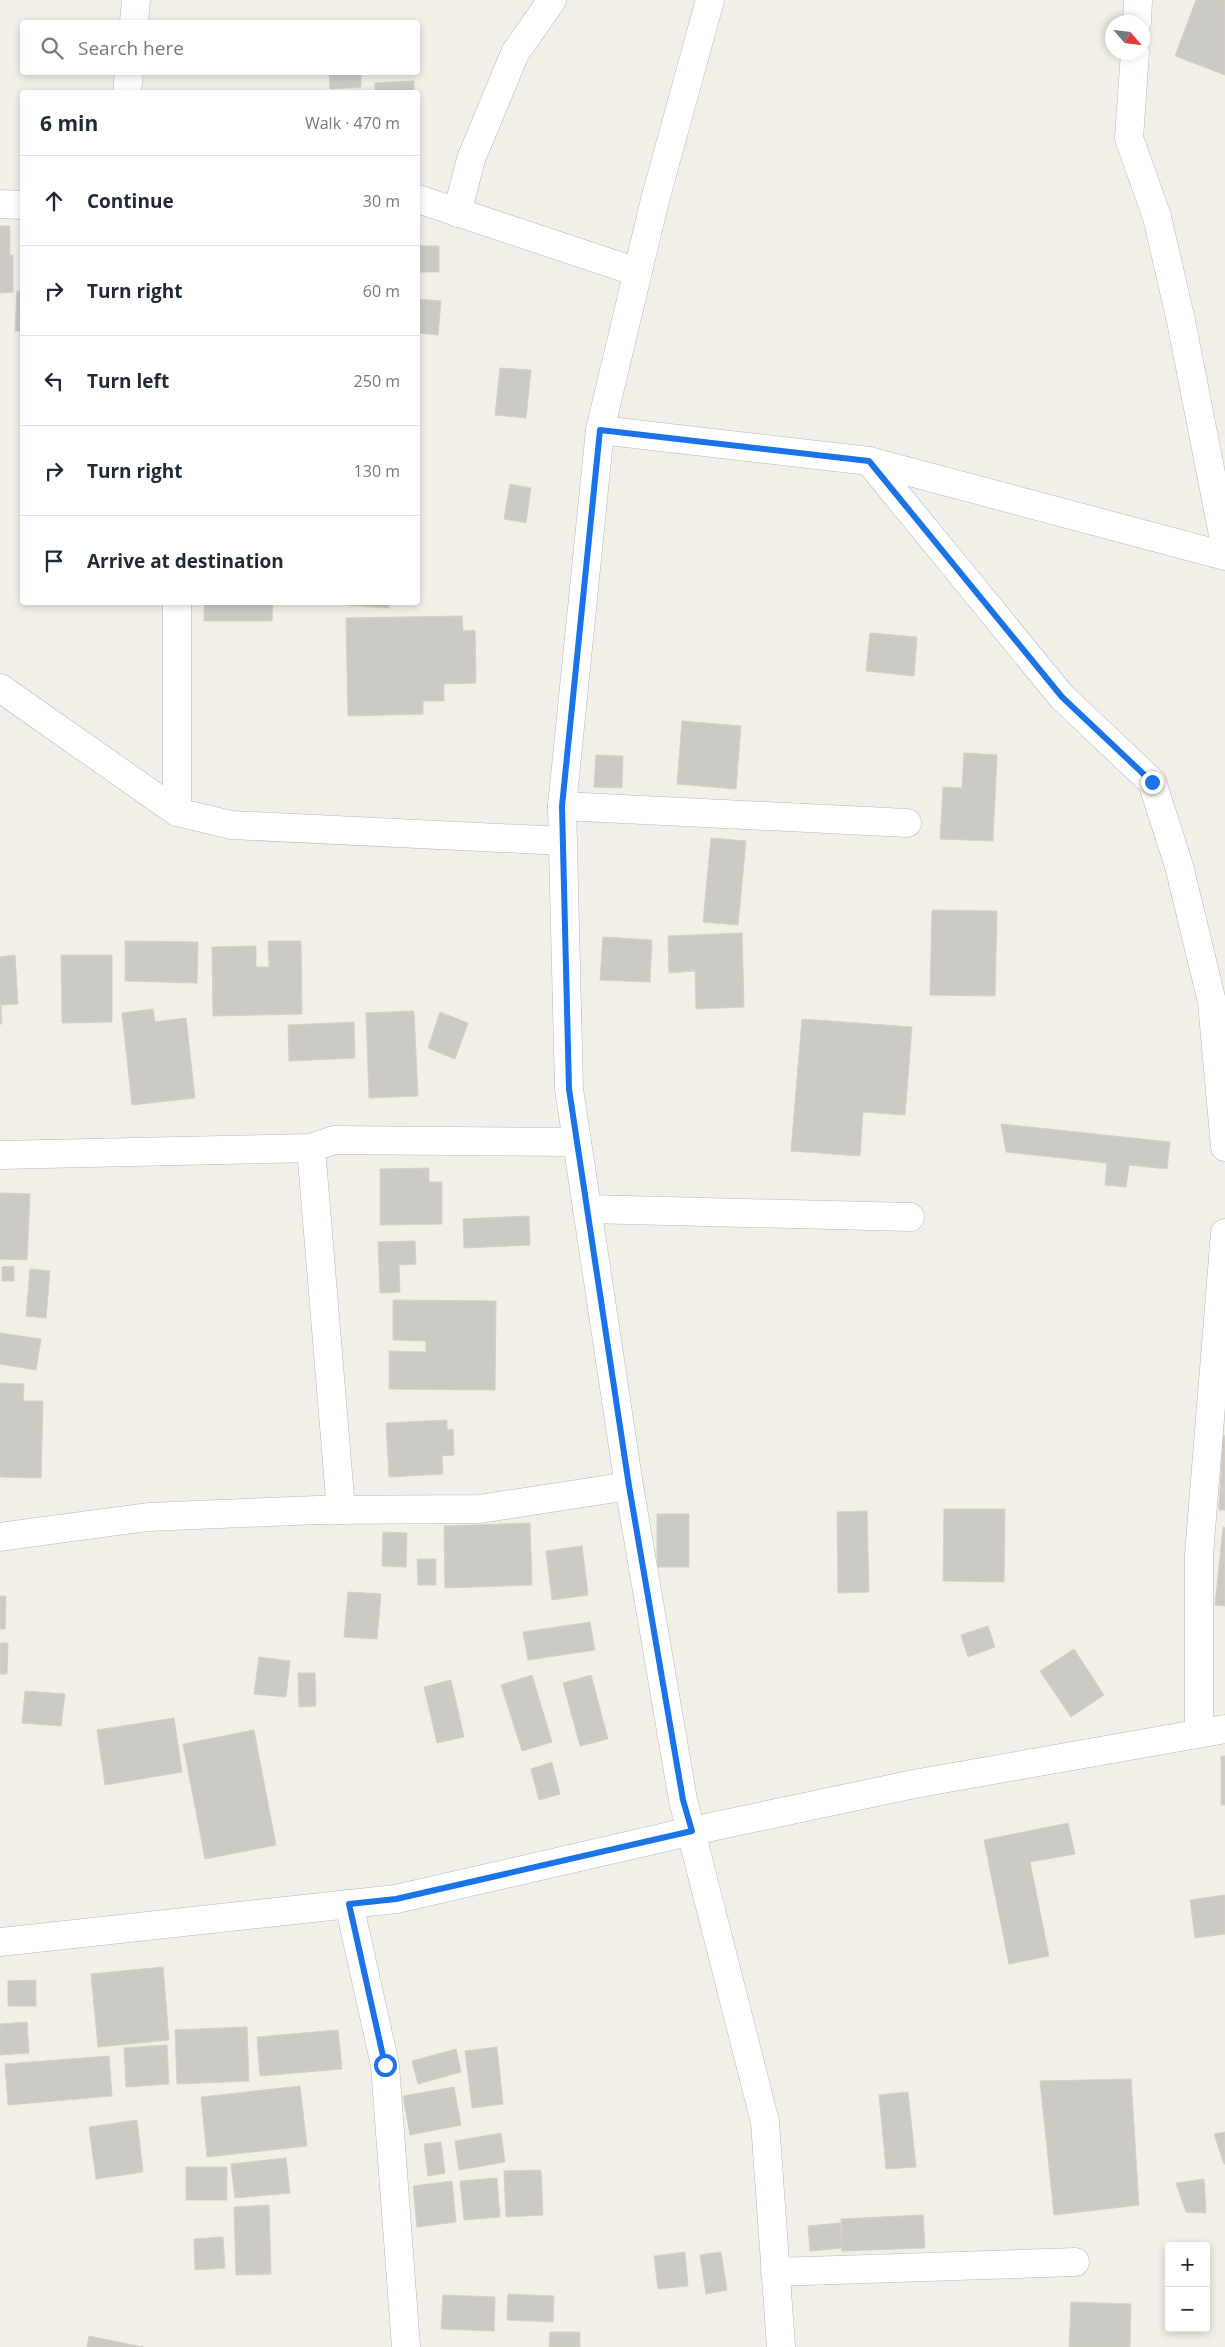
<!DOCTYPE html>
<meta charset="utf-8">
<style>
:root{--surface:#fff;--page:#f2f2f3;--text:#1f2937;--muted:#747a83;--line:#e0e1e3}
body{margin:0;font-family:"Open Sans",sans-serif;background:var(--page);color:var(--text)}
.controls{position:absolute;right:15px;bottom:15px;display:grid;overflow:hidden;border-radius:5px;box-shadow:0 2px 8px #0003}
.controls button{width:45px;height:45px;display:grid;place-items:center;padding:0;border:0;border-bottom:1px solid var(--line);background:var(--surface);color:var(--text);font:25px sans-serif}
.compass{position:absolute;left:1105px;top:15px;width:45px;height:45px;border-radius:50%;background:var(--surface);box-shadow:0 2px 8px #0003;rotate:118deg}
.stop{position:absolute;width:15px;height:15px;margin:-11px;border:4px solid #1a73e8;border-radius:50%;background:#fff}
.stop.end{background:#1a73e8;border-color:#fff;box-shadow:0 1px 5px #0008}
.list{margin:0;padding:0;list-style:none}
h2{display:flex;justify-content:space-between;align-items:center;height:65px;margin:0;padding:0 20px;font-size:21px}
h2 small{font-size:16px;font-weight:400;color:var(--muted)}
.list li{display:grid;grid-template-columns:32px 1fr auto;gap:15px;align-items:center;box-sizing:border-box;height:90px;padding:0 20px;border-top:1px solid var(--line)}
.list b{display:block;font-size:19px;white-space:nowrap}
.list em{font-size:16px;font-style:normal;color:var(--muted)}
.icon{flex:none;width:28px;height:28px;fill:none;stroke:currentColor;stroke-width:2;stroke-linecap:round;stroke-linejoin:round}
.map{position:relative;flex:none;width:1225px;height:2347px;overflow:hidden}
.search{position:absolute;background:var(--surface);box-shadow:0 2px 8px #0003;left:20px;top:20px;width:400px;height:55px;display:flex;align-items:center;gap:12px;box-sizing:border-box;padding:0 18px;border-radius:5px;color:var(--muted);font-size:19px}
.panel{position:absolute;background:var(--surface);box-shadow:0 2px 8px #0003;left:20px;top:90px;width:400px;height:515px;border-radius:5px}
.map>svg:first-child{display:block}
.building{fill:#cccac5;stroke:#d6d1c6}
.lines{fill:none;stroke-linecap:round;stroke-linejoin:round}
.street-casing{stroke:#b5b8bc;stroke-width:29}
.street{stroke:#fff;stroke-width:28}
.route{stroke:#1a73e8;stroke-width:6}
</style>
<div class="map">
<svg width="1225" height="2347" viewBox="0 0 1225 2347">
<rect width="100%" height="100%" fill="#f1efe8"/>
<g class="building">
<polygon points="1196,0 1225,0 1225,75 1175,56"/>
<polygon points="329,72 361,72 361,87 330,89"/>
<polygon points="414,81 414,92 375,92 375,83"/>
<polygon points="0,226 10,226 10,255 13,255 13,292 0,293"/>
<rect x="418" y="246" width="21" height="26"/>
<polygon points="17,291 22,291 22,331 15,331"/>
<polygon points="418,299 441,301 438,335 418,333"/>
<polygon points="500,368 531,370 526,418 495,415"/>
<polygon points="510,484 531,488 526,523 504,519"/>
<polygon points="204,602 288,602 288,603 273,603 272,621 204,621"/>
<polygon points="347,602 390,602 389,608 347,605"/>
<polygon points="462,616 463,631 475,630 476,683 444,684 444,701 423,701 423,714 348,716 346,618"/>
<polygon points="870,633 917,637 914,676 866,671"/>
<polygon points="682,721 741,726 736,789 677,784"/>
<polygon points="964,753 997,755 993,841 940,839 943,787 962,788"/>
<polygon points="596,755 623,756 622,788 594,787"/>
<polygon points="711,838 746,841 738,925 703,922"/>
<polygon points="932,910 997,911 995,996 930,995"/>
<polygon points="742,933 744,1007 696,1009 695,971 669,973 668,936"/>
<polygon points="603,937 652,940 650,982 600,980"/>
<polygon points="125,941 198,942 197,983 125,981"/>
<polygon points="268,941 301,941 302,1014 213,1016 212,947 256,946 256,967 269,967"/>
<polygon points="15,955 18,1004 1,1005 2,1024 0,1024 0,957"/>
<polygon points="61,955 112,955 112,1022 62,1023"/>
<polygon points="153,1009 155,1022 186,1018 195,1098 132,1105 122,1013"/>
<polygon points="414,1011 418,1096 369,1098 366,1013"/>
<polygon points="440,1012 468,1023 455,1059 428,1048"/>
<polygon points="802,1019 912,1027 905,1115 863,1112 860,1156 791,1151"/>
<polygon points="354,1022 355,1058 289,1061 288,1025"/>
<polygon points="1001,1124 1170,1142 1167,1169 1129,1165 1126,1187 1105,1185 1107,1163 1006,1152"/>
<polygon points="429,1168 429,1182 442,1182 442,1224 380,1225 380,1169"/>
<polygon points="0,1193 30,1194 27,1260 0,1259"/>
<polygon points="529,1216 530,1245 464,1248 463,1219"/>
<polygon points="415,1241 416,1264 399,1265 400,1292 380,1293 378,1242"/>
<polygon points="14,1266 14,1281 2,1281 2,1267"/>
<polygon points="30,1269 50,1271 46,1318 26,1316"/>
<polygon points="393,1300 496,1301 495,1390 389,1389 389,1351 426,1352 426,1341 393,1340"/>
<polygon points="0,1333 41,1339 36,1370 0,1364"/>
<polygon points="0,1383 24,1384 23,1401 43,1401 41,1478 0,1477"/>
<polygon points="447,1420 447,1430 453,1429 454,1455 442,1456 443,1474 389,1477 386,1423"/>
<polygon points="1223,1435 1225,1436 1225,1510 1219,1510"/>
<polygon points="944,1509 1005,1509 1004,1582 943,1581"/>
<polygon points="867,1511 869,1592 838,1593 837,1512"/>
<rect x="657" y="1514" width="32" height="53"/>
<polygon points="530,1523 532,1585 445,1588 444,1526"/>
<polygon points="1223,1527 1225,1528 1225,1606 1215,1605"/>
<polygon points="383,1532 407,1533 406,1567 382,1566"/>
<polygon points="582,1546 588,1595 552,1600 546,1551"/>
<polygon points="417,1559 436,1559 436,1585 418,1585"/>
<polygon points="348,1592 381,1594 377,1639 344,1637"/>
<polygon points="0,1596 6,1596 5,1629 0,1629"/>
<polygon points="590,1622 595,1650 528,1660 523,1632"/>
<polygon points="988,1626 995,1647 968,1657 961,1635"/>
<polygon points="0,1643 8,1643 7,1674 0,1674"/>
<polygon points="1074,1649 1104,1695 1071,1717 1040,1671"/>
<polygon points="259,1657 290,1661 286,1697 254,1694"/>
<polygon points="298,1673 315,1673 316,1706 299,1707"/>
<polygon points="532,1675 552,1742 522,1751 501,1685"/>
<polygon points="591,1675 608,1739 580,1746 563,1683"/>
<polygon points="451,1680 464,1737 437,1743 424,1687"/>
<polygon points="25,1691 65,1694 61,1726 22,1723"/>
<polygon points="174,1718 182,1772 105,1785 97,1730"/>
<polygon points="254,1730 276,1845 205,1859 183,1744"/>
<rect x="1221" y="1756" width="4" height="49"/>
<polygon points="552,1762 560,1794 539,1800 531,1769"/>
<polygon points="1068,1823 1075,1854 1030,1862 1049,1956 1009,1964 984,1840"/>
<polygon points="1225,1895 1225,1934 1195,1938 1190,1900"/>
<polygon points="163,1967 169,2040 98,2047 91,1974"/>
<polygon points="36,1980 36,2006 8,2006 8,1981"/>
<polygon points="27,2022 29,2053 0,2055 0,2024"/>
<polygon points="247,2027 249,2081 177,2084 175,2030"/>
<polygon points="338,2030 342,2069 260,2076 257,2037"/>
<polygon points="167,2045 169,2084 126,2087 124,2048"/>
<polygon points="497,2047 503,2104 472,2108 465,2051"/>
<polygon points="456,2049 461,2072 418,2084 412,2061"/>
<polygon points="109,2056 112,2096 8,2105 5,2064"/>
<polygon points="1131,2079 1139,2205 1054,2215 1040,2081"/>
<polygon points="300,2086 307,2146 207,2157 201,2097"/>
<polygon points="454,2087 461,2125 410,2135 403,2096"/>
<polygon points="908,2092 916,2167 886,2169 879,2095"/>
<polygon points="137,2120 143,2172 96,2179 89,2127"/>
<polygon points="1225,2132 1225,2164 1224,2164 1214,2134"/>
<polygon points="501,2133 505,2162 459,2170 455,2141"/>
<polygon points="441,2142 445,2173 428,2176 424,2144"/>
<polygon points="286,2158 290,2193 235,2198 231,2164"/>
<rect x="186" y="2167" width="41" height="33"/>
<polygon points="541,2170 543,2215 506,2217 504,2171"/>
<polygon points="497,2178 500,2217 464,2220 460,2181"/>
<polygon points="1204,2179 1206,2213 1186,2212 1176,2183"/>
<polygon points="452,2181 456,2222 417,2227 413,2186"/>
<polygon points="269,2205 271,2274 236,2275 234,2207"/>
<polygon points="923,2215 925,2248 842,2251 841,2219"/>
<polygon points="840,2223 842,2248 810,2251 808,2226"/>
<polygon points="223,2237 225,2268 195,2270 194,2239"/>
<polygon points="685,2252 688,2286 658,2289 654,2256"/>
<polygon points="721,2252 727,2290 706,2294 700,2255"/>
<polygon points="508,2294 554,2296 553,2322 507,2320"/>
<polygon points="443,2295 495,2297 494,2331 441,2329"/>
<polygon points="1071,2302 1131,2304 1130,2347 1069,2347"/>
<polygon points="550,2332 580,2332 580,2347 549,2347"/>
<polygon points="89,2336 143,2347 87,2347"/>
</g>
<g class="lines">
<g class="street-casing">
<g id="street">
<polyline points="710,0 655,200 600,430 562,806 569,1089 629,1486 683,1800 765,2122 781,2347"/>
<polyline points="134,22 136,0"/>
<polyline points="1137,22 1138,0"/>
<polyline points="1135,52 1129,138 1157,217 1181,321 1225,545"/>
<polyline points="127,92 129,72"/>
<polyline points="418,199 637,272"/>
<polyline points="0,204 22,205"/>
<polyline points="457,213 471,159 515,53 552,0"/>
<polyline points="600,430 869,461 1225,556"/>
<polyline points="869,461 1062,697 1152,782 1179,866 1212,1002 1225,1147"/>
<polyline points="177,602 177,812 231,825 563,841"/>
<polyline points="0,688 177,812"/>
<polyline points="562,806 907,823"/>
<polyline points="311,1148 341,1510"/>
<polyline points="0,1155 311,1148 334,1140 577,1142"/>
<polyline points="587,1209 910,1217"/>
<polyline points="0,1537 148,1517 318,1510 479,1509 629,1486"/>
<polyline points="1199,1732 1199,1555 1225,1233"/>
<polyline points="349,1904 385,2065 406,2347"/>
<polyline points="0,1942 396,1899 692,1831 914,1784 1225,1729"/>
<polyline points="775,2272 1075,2262"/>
</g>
</g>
<use href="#street" class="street"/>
</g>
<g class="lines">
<polyline class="route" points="385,2065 349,1904 396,1899 692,1831 683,1800 629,1486 569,1089 562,806 600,430 869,461 1062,697 1152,782"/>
</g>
</svg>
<div class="controls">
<button>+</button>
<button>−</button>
</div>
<svg class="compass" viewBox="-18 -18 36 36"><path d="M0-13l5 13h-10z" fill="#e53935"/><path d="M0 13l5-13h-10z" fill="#747a83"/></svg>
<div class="stop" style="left:385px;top:2065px"></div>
<div class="stop end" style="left:1152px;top:782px"></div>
<div class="search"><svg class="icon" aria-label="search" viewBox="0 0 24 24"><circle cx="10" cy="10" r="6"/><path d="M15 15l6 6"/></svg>Search here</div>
<section class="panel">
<h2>6 min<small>Walk · 470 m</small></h2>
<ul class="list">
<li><svg class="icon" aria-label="ahead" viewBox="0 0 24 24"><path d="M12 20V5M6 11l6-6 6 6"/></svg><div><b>Continue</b></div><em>30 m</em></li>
<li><svg class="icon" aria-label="right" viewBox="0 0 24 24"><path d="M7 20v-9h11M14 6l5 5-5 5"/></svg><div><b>Turn right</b></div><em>60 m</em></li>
<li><svg class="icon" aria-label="left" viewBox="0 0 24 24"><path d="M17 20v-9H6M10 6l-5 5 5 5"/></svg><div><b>Turn left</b></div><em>250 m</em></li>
<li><svg class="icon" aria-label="right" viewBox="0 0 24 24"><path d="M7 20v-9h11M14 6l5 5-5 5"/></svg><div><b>Turn right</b></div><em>130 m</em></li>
<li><svg class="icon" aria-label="arrive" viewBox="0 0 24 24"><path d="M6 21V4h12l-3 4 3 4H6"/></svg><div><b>Arrive at destination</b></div></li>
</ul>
</section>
</div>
